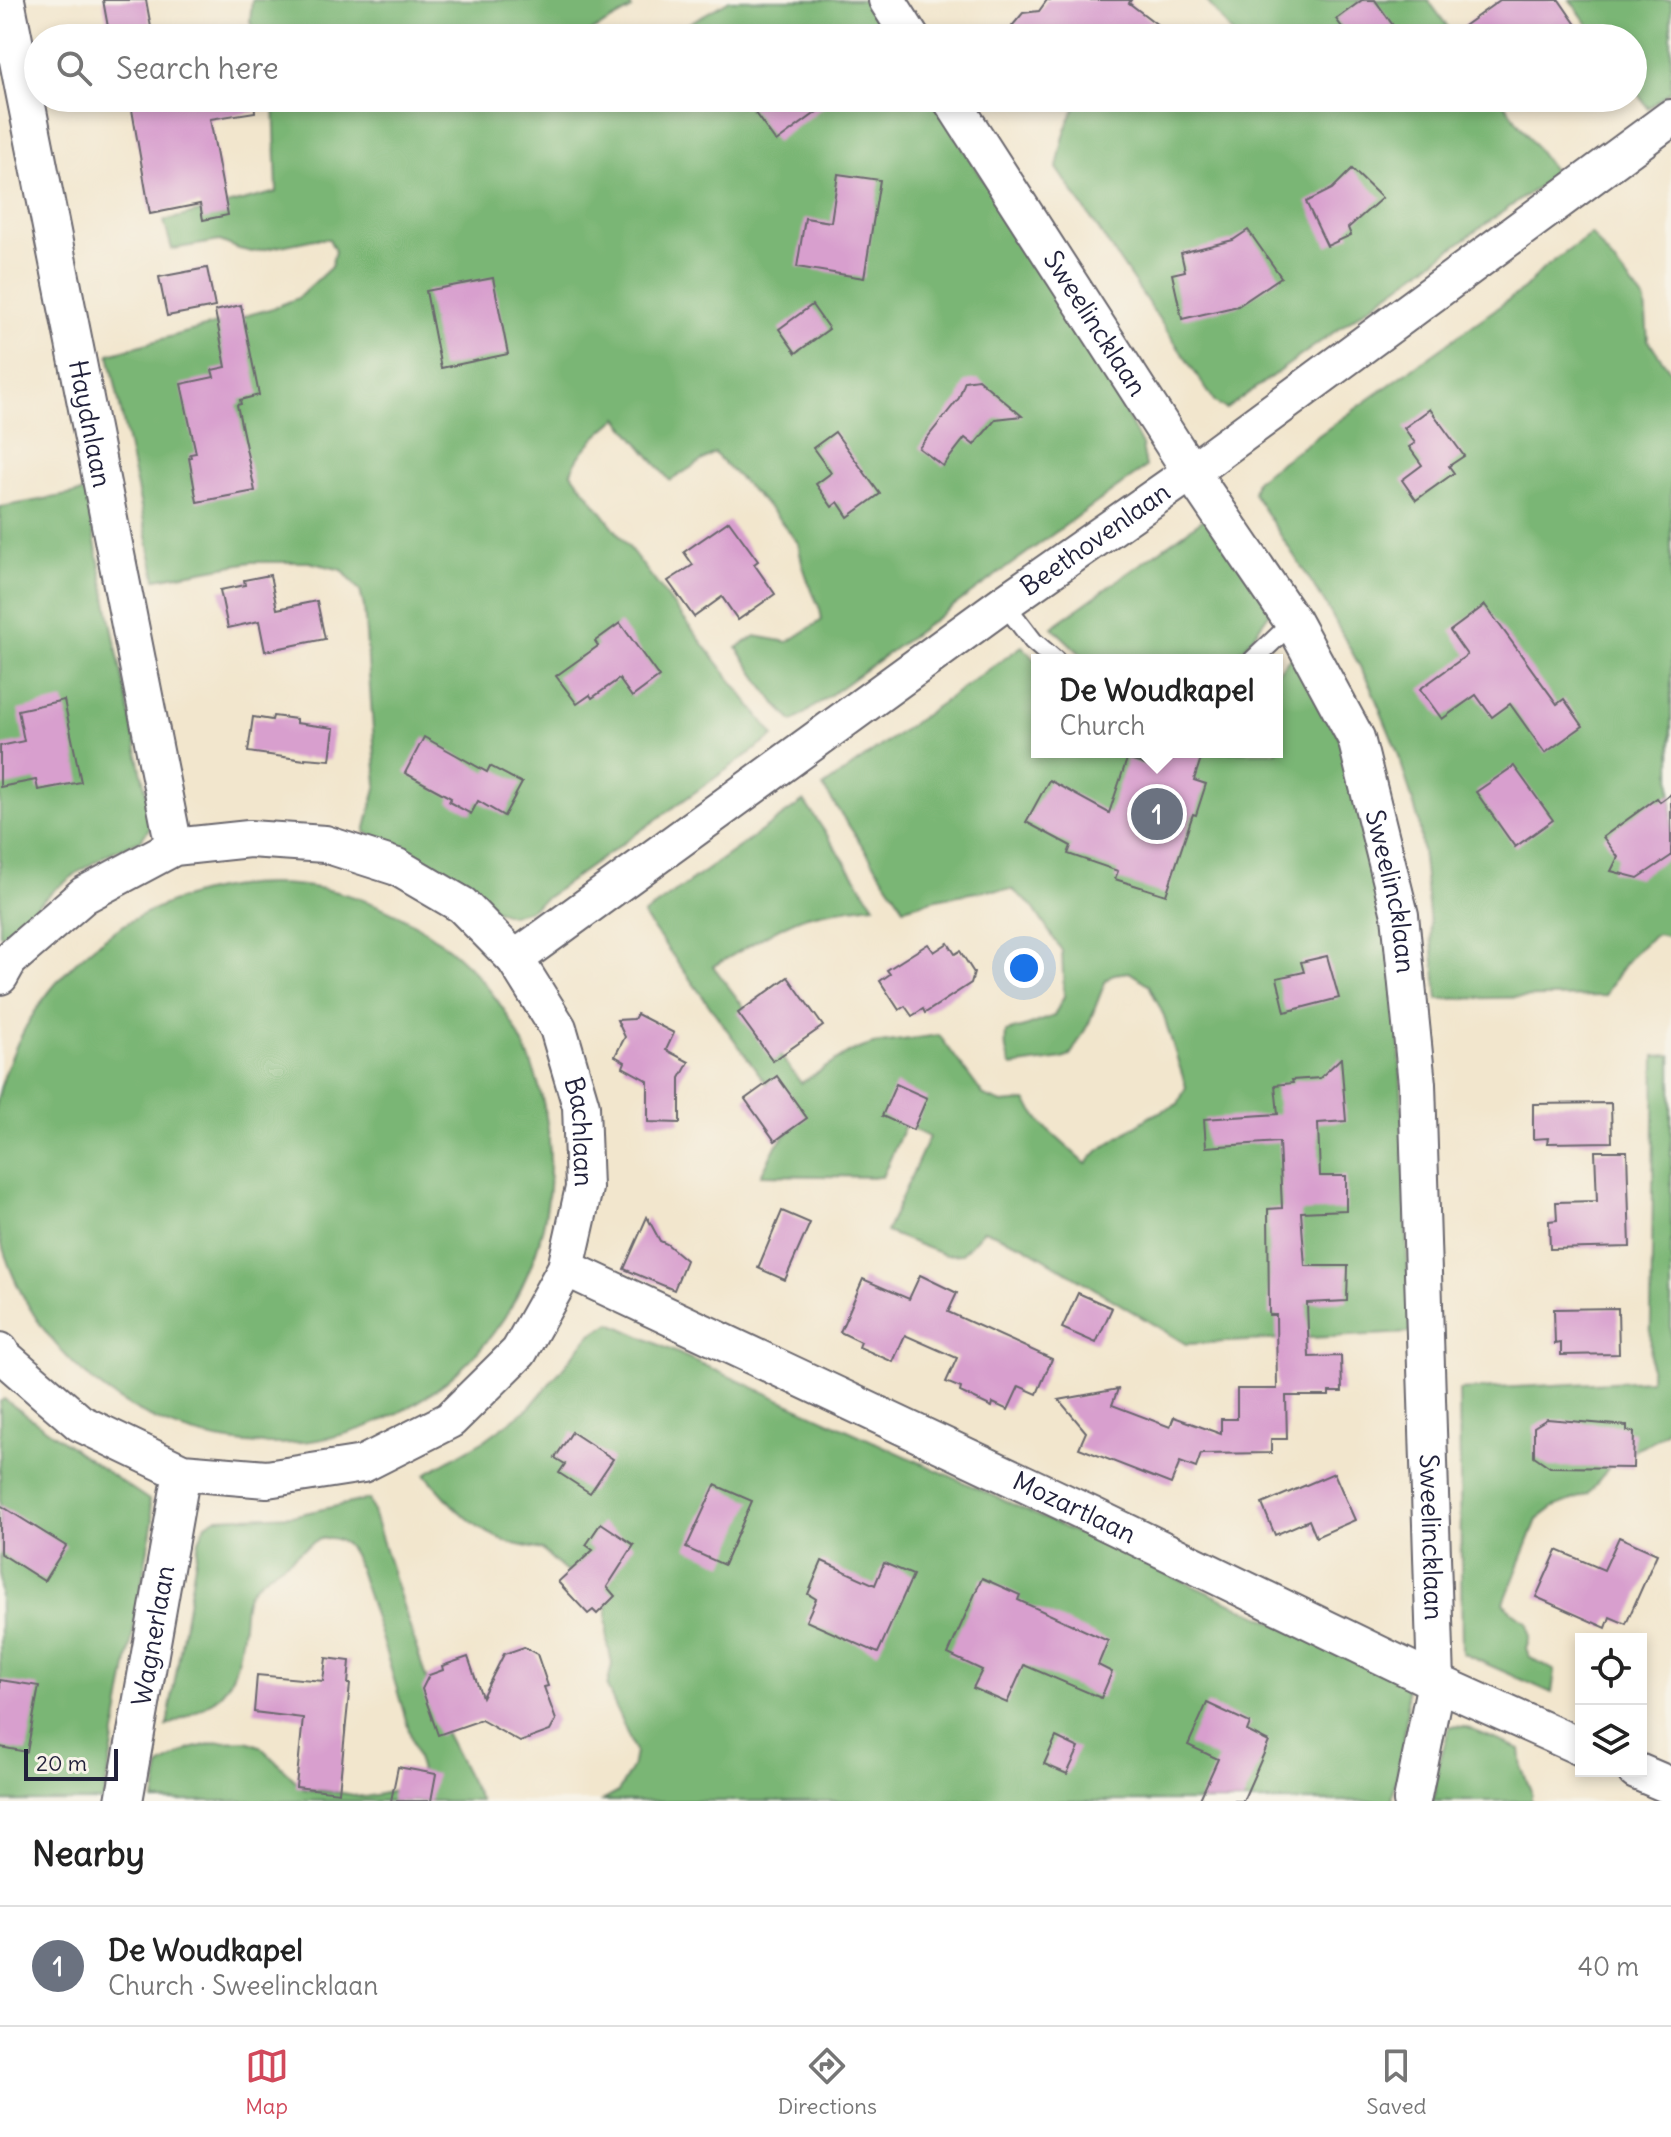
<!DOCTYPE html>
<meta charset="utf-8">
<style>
:root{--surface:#fff;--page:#f6f6f6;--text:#222;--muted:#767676;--line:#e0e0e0;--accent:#d1495b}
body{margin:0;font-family:Delius,sans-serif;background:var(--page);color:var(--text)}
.controls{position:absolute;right:24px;bottom:24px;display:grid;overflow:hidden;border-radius:0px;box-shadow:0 4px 12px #0003}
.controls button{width:72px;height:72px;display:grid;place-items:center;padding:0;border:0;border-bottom:2px solid var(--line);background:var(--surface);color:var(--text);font:40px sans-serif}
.scale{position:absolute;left:24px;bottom:20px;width:94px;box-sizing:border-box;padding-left:8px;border:4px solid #22223b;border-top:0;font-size:22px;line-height:28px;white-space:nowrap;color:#22223b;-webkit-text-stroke:6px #f7f3e8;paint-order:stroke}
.you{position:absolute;left:1024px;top:968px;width:28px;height:28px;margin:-20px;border:6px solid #fff;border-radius:50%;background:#1a73e8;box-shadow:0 0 0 12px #1a73e833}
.badge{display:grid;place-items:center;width:52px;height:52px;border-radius:50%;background:var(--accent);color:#fff;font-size:26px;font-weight:700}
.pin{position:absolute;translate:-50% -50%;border:4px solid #fff;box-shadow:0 2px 8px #0006}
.popup{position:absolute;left:1031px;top:654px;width:252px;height:104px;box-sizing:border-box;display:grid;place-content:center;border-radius:0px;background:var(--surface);filter:drop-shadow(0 2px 6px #0005);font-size:26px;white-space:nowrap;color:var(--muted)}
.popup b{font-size:30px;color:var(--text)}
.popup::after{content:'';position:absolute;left:50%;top:100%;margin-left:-16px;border:16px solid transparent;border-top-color:var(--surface)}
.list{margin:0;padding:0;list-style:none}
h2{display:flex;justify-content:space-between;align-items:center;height:104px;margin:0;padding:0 32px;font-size:34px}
h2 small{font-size:26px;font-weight:400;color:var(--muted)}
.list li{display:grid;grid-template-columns:52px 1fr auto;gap:24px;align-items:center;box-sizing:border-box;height:120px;padding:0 32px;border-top:2px solid var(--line)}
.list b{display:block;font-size:30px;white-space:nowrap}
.list p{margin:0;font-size:26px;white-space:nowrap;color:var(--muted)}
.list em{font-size:26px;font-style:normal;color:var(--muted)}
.icon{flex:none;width:44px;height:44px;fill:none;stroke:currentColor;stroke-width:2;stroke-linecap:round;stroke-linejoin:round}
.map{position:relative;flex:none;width:1671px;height:1801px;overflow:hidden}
.search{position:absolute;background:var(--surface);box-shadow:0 4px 12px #0003;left:24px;right:24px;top:24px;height:88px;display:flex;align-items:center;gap:20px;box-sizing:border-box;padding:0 28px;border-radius:44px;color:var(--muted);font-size:30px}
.sheet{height:224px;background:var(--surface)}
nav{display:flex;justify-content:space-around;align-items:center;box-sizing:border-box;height:112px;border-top:2px solid var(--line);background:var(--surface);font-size:22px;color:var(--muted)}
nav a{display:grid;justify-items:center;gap:4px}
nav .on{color:var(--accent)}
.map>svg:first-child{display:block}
.forest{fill:#7ab675;stroke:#4e6c58;stroke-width:2}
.building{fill:#d89fce}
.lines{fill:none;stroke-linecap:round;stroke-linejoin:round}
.service-casing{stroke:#6b676e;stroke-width:22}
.minor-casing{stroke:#6b676e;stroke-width:40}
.service{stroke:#fff;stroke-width:18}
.minor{stroke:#fff;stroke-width:36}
.labels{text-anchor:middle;stroke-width:7;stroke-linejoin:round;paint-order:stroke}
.street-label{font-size:26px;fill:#22223b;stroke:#f7f3e8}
</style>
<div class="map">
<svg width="1671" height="1801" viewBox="0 0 1671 1801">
<rect width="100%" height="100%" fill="#f7f3e8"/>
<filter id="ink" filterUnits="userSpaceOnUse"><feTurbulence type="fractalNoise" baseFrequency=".0125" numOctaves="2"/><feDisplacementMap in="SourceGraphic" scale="16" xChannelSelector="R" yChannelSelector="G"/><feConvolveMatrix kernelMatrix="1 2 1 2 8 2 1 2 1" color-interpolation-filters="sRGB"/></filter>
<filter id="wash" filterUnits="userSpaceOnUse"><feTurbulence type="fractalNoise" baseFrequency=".006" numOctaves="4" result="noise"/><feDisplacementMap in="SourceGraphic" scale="32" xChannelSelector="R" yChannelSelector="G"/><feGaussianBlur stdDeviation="1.8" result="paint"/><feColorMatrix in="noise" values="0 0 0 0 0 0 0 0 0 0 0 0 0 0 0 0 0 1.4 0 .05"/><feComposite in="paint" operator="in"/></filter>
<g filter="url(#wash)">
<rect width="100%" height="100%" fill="#f2e6cd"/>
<g class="forest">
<polygon points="252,0 628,0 632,9 585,35 586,38 259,38 250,22"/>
<polygon points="730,0 871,0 894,38 663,38"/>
<polygon points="1206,0 1428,0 1456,38 1228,38 1233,34"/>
<polygon points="1570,0 1671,0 1671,91 1648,108 1633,87 1633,38 1598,38"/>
<path d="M 274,98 L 931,98 L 1091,348 L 1142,445 L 1146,467 L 793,722 L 774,702 L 737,648 L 755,636 L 788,642 L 822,620 L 820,609 L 809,584 L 802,563 L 798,543 L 774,513 L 714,453 L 670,481 L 618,418 C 599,434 581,448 571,472 L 774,736 L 529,910 L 511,915 L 494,910 L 424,860 L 365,832 L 377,784 L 364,607 L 360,591 L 342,570 L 309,562 L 251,562 L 156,579 L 109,354 L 273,308 L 298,298 L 331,267 L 335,251 L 329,239 L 315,239 L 252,252 L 239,249 L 220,241 L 172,249 L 164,221 L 277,192 Z"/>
<path d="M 1083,98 L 1500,98 L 1556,174 L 1226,409 L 1215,402 L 1057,168 C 1062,144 1066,116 1083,98 Z"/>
<path d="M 1591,234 L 1645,302 L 1648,340 L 1671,372 L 1671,937 L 1657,934 C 1629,954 1621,967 1605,996 L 1438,999 L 1419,822 L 1399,756 L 1370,685 L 1325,603 L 1253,493 L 1256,480 L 1525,288 L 1543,269 Z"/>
<polygon points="85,492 141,770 153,823 141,840 108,854 80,871 53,891 2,936 0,934 0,507"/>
<polygon points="1208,516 1271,611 1246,646 1230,660 1099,660 1083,656 1052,627"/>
<path d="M 1022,646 L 1037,662 L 1037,752 L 1277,752 L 1277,673 L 1295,651 L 1319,683 L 1357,788 L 1398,995 L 1410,1333 L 1186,1344 L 1024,1246 L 984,1230 L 962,1254 L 945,1255 L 886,1232 L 929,1137 L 905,1125 L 882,1177 L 761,1175 L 777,1144 L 796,1124 L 643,915 L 804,801 L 874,905 C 852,908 828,910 807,916 C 776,926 743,951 713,966 L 801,1083 L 850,1052 L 873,1044 L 939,1035 L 984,1096 L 1002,1103 L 1026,1101 L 1043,1125 L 1086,1164 L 1098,1151 L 1151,1116 L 1178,1104 L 1186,1087 L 1163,1014 L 1149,985 L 1129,972 L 1114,974 L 1106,980 L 1089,1023 L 1070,1056 L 1063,1059 L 1012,1066 C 1005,1055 1005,1044 1006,1032 L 1028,1026 L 1054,1016 L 1064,996 L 1062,951 L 1032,906 L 1013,890 L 988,890 L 936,899 L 904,908 L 823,787 Z"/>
<circle cx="270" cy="1164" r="280"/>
<polygon points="1671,1055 1671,1420 1664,1433 1646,1445 1617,1457 1588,1494 1554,1507 1537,1520 1504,1603 1511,1611 1528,1623 1530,1637 1526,1648 1529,1656 1555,1671 1552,1693 1462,1653 1459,1390 1650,1380 1655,1056"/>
<path d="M 611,1323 L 1404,1681 C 1415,1700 1396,1777 1392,1801 L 602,1801 L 618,1792 L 632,1768 L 635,1752 L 607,1687 L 612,1664 L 607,1639 L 607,1597 L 564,1570 L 542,1550 L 509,1543 L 484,1531 L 456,1509 L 425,1474 L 486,1439 L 530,1407 L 591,1334 Z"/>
<polygon points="4,1399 85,1457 149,1500 153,1520 103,1801 0,1801 0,1402"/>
<path d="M 369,1499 L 440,1722 L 480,1801 L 154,1801 L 160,1766 L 190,1749 L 218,1742 L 247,1741 L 260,1746 L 304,1789 L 343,1793 L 365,1797 L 405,1789 L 424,1782 C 405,1717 387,1652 365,1588 C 360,1575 356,1553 345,1544 C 327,1531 312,1541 297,1554 C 284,1565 252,1581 247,1597 C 243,1608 244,1622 242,1633 C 234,1696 220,1700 167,1726 L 199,1540 L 206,1524 L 216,1518 L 296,1515 Z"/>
<polygon points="1450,1726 1465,1727 1520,1749 1522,1769 1531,1791 1531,1801 1433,1801 1440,1760"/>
</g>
<g id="blocks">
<g class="building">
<polygon points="103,0 146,0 153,38 110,38"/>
<polygon points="1047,0 1131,0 1129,3 1175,38 1125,38 1110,27 1102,38 1028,38 1012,26 1023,13 1039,11"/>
<polygon points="1362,0 1375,0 1402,38 1350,38 1336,19"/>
<polygon points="1500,0 1559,0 1579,29 1567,38 1447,38"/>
<polygon points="130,98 254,98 255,112 210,119 228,215 203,220 200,204 150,214"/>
<polygon points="744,98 836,98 776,142"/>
<polygon points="1352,169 1382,198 1348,228 1351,235 1327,246 1306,202 1332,189"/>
<polygon points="838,174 880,180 864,278 797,267 805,218 831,222"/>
<polygon points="1248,230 1281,277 1238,306 1182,319 1172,274 1185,271 1181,253 1233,240"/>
<polygon points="207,268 215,307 167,316 159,277"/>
<polygon points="493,278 508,354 441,368 426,291"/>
<polygon points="241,305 259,395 240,400 241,404 237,405 255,491 197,502 189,458 191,457 190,454 196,453 181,384 214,377 212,370 226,367 215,311"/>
<polygon points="812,305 829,329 796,353 779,329"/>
<polygon points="978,379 1022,416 996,419 974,445 965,438 943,466 919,448 959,398 965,381"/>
<polygon points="1430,409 1464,456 1449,466 1454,473 1416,500 1402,480 1422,465 1409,447 1415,443 1404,428"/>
<polygon points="835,432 880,494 848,517 838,502 832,507 816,484 831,473 813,448"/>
<polygon points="729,521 758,561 754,564 775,594 738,620 722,597 694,617 668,581 693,565 684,552"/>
<polygon points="270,575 277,609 317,601 325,639 265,651 259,621 228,628 220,590 245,585 244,580"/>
<polygon points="1485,605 1557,704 1564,699 1583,726 1545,753 1510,704 1492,717 1476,695 1442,719 1420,689 1467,655 1450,631"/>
<polygon points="620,623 659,677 632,697 619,679 592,698 590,695 577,704 556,676 598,646 595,641"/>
<polygon points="64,700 81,782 38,790 36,780 0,787 0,746 24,741 18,710"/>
<polygon points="273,716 296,719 296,723 334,728 330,760 305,758 305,760 248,752 253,717 272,720"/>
<polygon points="424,737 487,772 490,766 522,783 504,816 478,801 471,814 449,802 451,798 405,773"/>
<polygon points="1153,752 1203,752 1194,780 1206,784 1196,815 1193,814 1166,895 1115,879 1118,871 1068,854 1071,846 1026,822 1049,780 1109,813 1127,759 1148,766"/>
<polygon points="1514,766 1553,820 1515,847 1476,792"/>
<polygon points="1671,794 1671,856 1638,878 1611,871 1618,857 1603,837 1657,798 1660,802"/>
<polygon points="948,943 955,954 960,951 974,973 971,983 925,1013 923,1009 912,1016 905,1006 899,1010 880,981 890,974 887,970 928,944 934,952"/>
<polygon points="1327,956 1339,998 1285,1012 1277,978 1304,972 1301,962"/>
<polygon points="788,977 823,1026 773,1061 738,1013"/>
<polygon points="637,1014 674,1033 666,1050 689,1062 680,1078 680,1123 648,1122 648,1081 623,1067 625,1062 615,1056 625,1037 617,1020 634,1019"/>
<polygon points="1341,1058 1346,1121 1318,1123 1320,1176 1346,1176 1346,1210 1301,1212 1305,1266 1348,1266 1347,1301 1307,1303 1309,1357 1341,1356 1342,1392 1329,1392 1329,1396 1286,1396 1287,1439 1271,1439 1271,1453 1201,1454 1196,1468 1180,1462 1171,1484 1079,1448 1086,1432 1059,1400 1118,1389 1112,1405 1170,1427 1174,1417 1221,1434 1221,1419 1237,1419 1237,1389 1277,1389 1276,1315 1269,1315 1268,1209 1282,1208 1279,1142 1206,1147 1204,1119 1278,1114 1275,1085 1293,1083 1292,1080 1320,1078"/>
<polygon points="777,1076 807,1118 775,1141 745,1099"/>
<polygon points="896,1084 927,1098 913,1130 882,1116"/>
<polygon points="1611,1103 1612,1142 1547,1143 1548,1138 1533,1139 1533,1104"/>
<polygon points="1595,1151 1627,1151 1630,1247 1550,1249 1549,1221 1557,1220 1556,1202 1597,1201"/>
<polygon points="782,1211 810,1223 785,1280 758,1268"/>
<polygon points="647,1217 660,1241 667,1244 686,1260 674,1290 624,1269"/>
<polygon points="920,1275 957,1293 948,1312 1052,1359 1037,1394 1019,1386 1008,1410 993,1403 992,1407 960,1392 961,1388 946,1382 957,1358 905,1335 893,1362 859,1347 861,1342 840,1332 863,1279 909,1299"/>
<polygon points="1078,1293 1112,1308 1096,1343 1062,1328"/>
<polygon points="1618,1308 1619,1354 1561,1355 1561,1343 1555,1344 1554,1309"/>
<polygon points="1547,1419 1627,1426 1627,1431 1634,1432 1633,1468 1550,1467 1534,1456 1534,1427"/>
<polygon points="572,1432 613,1459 590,1493 559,1473 565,1464 555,1458"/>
<polygon points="1334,1473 1355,1520 1316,1537 1309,1520 1275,1535 1262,1504"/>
<polygon points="715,1485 752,1501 724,1565 686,1548"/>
<polygon points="0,1505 66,1546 44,1581 0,1553"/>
<polygon points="601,1523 634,1545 607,1587 615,1596 597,1614 593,1610 588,1614 558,1582 593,1550 586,1545"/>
<polygon points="1619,1537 1657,1554 1626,1624 1610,1617 1606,1628 1536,1597 1557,1550 1604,1570"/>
<polygon points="822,1561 875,1585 884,1563 913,1575 878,1653 806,1621 816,1599 808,1594"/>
<polygon points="982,1578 1020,1595 1018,1600 1108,1641 1098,1665 1112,1672 1101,1698 1024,1665 1007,1703 973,1688 982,1670 948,1654"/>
<polygon points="524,1647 537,1654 548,1686 544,1687 556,1720 550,1731 520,1742 481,1720 438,1735 422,1689 429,1675 443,1670 442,1666 468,1657 482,1697 504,1654"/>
<polygon points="326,1658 350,1661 348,1684 350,1684 339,1792 296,1787 303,1718 254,1712 257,1675 323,1681"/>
<polygon points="0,1680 39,1686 27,1752 0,1747"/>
<polygon points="1207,1703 1250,1723 1247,1731 1269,1742 1243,1801 1199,1801 1218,1759 1188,1745"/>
<polygon points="1056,1737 1079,1748 1067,1774 1044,1764"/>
<polygon points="398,1767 436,1774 431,1801 391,1801"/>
</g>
</g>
</g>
<g filter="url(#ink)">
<use href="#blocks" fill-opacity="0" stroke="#6b676e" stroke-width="2"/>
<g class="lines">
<g class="service-casing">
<g id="service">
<polyline points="1004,603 1033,641 1055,660"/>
<polyline points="1253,660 1293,622"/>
</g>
</g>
<g class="minor-casing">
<g id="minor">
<path id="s1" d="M 6,0 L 174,847"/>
<polyline points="887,0 911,38"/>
<path id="s2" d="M 950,98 L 1191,472 L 1293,622 L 1356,738 L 1400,915 L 1417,1084 L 1436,1682 L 1412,1801"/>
<path id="s3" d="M 515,959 L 1004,603 L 1191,472 L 1671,118"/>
<path id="s4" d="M 0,976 L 9,960 L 84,895 L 174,847 L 249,839 L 325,844 L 397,867 L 462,905 L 515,959 L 558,1028 L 581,1106 L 584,1188 L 566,1268 L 519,1352 L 450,1420 L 363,1464 L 267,1479 L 182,1472 L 80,1423 L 3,1356 L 0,1351"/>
<path id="s5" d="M 566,1268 L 1091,1515 L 1436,1682 L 1581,1747"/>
<polyline points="1636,1771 1671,1786"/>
<path id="s6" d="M 124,1801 L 182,1472"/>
</g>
</g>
<use href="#service" class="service"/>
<use href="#minor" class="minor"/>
</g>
</g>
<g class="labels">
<g class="street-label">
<text dy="9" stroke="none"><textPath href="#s2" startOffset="268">Sweelincklaan</textPath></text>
<text dy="9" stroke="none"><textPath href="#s1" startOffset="432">Haydnlaan</textPath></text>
<text dy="9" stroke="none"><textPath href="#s3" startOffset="716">Beethovenlaan</textPath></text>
<text dy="9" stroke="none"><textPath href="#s2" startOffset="916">Sweelincklaan</textPath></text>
<text dy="9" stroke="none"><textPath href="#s4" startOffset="786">Bachlaan</textPath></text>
<text dy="9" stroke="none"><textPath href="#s5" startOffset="562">Mozartlaan</textPath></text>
<text dy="9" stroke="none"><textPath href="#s2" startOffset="1564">Sweelincklaan</textPath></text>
<text dy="9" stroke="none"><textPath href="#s6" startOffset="168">Wagnerlaan</textPath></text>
</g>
</g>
</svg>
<div class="controls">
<button><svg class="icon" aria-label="locate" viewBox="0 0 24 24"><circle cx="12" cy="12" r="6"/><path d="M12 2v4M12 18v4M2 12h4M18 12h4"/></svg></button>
<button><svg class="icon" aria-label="layers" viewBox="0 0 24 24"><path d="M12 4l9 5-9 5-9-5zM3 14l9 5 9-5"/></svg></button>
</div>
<div class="scale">20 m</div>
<div class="you"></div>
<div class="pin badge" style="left:1157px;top:814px;background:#6b7280">1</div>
<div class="popup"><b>De Woudkapel</b>Church</div>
<div class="search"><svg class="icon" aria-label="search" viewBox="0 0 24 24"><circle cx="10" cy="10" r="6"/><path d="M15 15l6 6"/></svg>Search here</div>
</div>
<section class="sheet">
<h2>Nearby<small></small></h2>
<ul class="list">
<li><span class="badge" style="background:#6b7280">1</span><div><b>De Woudkapel</b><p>Church · Sweelincklaan</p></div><em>40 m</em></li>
</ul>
</section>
<nav>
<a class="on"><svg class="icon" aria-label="map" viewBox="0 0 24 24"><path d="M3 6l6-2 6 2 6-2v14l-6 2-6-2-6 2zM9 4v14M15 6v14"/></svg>Map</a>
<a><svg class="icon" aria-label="directions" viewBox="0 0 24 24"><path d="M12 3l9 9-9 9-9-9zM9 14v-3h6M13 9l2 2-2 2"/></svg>Directions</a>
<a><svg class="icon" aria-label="saved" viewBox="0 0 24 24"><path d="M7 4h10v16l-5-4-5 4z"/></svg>Saved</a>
</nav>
